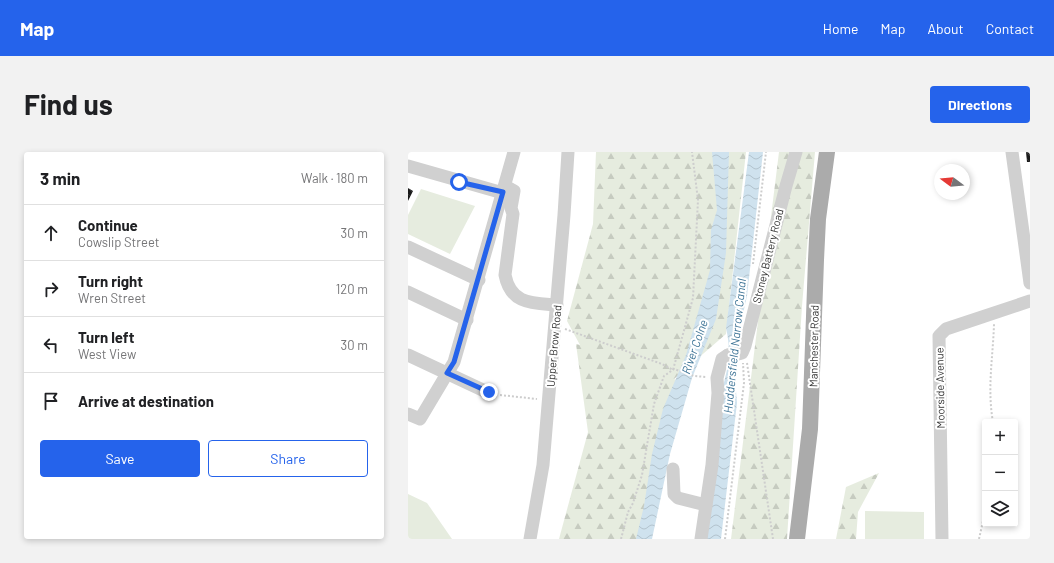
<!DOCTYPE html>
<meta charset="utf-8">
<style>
:root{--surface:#fff;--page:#f2f2f2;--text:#202124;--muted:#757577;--line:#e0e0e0;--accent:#2563eb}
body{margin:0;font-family:Barlow,sans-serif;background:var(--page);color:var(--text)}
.controls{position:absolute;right:12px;bottom:12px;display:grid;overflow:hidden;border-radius:4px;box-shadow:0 2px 6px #0003}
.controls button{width:36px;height:36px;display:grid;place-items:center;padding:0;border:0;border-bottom:1px solid var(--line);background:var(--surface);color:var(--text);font:20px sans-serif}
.compass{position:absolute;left:526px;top:12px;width:36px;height:36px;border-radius:50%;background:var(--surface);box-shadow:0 2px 6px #0003;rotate:286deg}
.stop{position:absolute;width:12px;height:12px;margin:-9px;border:3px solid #2563eb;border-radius:50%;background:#fff}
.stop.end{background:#2563eb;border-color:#fff;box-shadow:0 1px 4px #0008}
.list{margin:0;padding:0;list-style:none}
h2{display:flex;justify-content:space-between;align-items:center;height:52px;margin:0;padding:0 16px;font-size:17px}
h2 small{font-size:13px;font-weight:400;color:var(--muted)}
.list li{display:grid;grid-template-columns:26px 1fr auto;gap:12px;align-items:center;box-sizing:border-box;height:56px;padding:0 16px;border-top:1px solid var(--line)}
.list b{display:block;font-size:15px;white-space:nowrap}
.list p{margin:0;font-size:13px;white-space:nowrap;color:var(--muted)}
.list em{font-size:13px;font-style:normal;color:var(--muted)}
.actions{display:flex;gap:8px;padding:12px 16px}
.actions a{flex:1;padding:9px 0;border:1px solid var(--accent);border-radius:4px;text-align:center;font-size:14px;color:var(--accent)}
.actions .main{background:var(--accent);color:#fff}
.icon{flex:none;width:22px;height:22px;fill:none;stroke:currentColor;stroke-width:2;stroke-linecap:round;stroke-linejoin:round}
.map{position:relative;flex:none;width:622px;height:387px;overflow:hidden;border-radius:4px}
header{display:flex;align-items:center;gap:24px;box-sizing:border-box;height:56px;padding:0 20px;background:var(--accent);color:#fff}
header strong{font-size:19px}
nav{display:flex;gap:22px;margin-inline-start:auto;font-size:14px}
.intro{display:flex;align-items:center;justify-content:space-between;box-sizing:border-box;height:96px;padding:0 24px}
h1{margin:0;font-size:28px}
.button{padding:10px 18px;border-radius:4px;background:var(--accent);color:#fff;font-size:14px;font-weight:700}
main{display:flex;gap:24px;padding:0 24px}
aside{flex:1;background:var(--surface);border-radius:4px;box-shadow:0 2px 6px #0003}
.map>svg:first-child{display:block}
.grass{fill:#e6ecdf}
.forest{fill:url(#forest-firs)}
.water{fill:url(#water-waves)}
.building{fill:url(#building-back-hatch)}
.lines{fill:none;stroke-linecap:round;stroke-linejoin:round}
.path{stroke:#cdcdcd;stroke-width:2;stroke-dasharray:2 2;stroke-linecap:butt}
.minor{stroke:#d0d0d0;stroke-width:13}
.major{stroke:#ababab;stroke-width:16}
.minor-bridge{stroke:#d0d0d0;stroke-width:13}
.route{stroke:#2563eb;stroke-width:5}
.labels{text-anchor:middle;stroke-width:4;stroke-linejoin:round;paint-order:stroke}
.street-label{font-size:11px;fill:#333;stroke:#fff}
.water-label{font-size:12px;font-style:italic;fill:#3f7597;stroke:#fff}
</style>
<header>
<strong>Map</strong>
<nav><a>Home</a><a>Map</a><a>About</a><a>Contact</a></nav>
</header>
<div class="intro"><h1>Find us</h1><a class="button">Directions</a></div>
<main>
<aside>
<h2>3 min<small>Walk · 180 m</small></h2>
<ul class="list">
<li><svg class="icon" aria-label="ahead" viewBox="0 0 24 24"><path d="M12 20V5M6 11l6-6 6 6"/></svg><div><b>Continue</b><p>Cowslip Street</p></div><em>30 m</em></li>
<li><svg class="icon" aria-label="right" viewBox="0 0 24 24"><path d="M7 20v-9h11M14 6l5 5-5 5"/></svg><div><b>Turn right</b><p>Wren Street</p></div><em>120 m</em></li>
<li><svg class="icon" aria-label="left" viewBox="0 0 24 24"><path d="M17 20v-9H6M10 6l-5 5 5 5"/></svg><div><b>Turn left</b><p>West View</p></div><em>30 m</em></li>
<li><svg class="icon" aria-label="arrive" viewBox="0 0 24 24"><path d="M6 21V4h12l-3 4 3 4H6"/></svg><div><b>Arrive at destination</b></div></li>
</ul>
<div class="actions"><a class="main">Save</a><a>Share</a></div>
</aside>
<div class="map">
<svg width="622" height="387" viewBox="0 0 622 387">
<defs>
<pattern id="forest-firs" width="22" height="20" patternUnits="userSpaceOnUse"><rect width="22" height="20" fill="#e6ecdf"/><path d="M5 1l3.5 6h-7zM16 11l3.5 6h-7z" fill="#c6cbc0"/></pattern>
<pattern id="water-waves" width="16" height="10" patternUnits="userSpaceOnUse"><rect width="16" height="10" fill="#cfe2ee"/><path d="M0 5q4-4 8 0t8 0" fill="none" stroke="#b2c2cd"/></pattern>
<pattern id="building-back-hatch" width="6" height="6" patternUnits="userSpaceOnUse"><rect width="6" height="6" fill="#1a1a1a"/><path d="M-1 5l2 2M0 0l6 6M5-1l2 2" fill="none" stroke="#333"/></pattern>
</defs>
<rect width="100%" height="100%" fill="#fff"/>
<g class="grass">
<polygon points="13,37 67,54 42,102 0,82 0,63"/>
<polygon points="0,342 19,351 44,387 0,387"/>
<polygon points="457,359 516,360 516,387 457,387"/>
</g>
<g class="forest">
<polygon points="188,0 338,0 318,182 266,227 270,229 233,387 151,387 180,280 168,192 172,193 159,169 185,72"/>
<polygon points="371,0 407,0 394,154 379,387 323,387"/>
<polygon points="471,321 450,360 448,387 428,387 438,335"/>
</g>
<g class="water">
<polygon points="304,0 321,0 318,101 308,167 284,226 262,302 244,387 228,387 236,354 244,302 255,257 278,203 302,118 303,78 309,58"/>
<path d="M 341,0 L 355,0 L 339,144 L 328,193 L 326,215 L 329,251 L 313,387 L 298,387 L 315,234 C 321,213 323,197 318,176 Z"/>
</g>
<g class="building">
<polygon points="618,0 622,0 622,10 619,10"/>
<polygon points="0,36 5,39 0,49"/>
</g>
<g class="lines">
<g class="path">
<polyline points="345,112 358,0"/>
<polyline points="157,177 254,212 265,218 285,146 290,48 284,0"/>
<polyline points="339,211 365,387"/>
<polyline points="92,243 129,247"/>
<path d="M 585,270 C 579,237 585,205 586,172"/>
<polyline points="213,387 220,360 225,351 234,323 246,252 256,224 266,217 286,224 298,225"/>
<polyline points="317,387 336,231 335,211"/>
<polyline points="571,387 577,360"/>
</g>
<g class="minor">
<polyline points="604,0 622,131"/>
<polyline points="0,14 95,41"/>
<path d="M 97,34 L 106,39 L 103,56 L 105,62 L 97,123 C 103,153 125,151 149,153"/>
<polyline points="0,95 71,128"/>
<polyline points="0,140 59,168"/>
<polyline points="330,202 334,201 337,194 378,34 388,0"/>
<polyline points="0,203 81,241"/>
<polyline points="0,262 12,267 46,210 106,0"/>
<polyline points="265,317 266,342 270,346 298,353"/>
<polyline points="122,387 135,313 156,63 160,0"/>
<polyline points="293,387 304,313 310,241 309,226 314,207 320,203"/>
<polyline points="534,387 531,184 538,177 622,149"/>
</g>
<polyline class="major" points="389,387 402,277 408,108 410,67 419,0"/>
<polyline class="minor-bridge" points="320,203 330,202"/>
</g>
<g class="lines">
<polyline class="route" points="51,30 95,40 46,210 39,221 81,240"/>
</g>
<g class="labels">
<g class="street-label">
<text transform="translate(360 104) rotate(-76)" y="4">Stoney Battery Road</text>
<text transform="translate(146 194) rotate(-85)" y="4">Upper Brow Road</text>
<text transform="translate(406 194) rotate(-89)" y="4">Manchester Road</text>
<text transform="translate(532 236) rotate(-91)" y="4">Moorside Avenue</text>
</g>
<g class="water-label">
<text transform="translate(327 194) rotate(-84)" y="4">Huddersfield Narrow Canal</text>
<text transform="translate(287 195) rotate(-71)" y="4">River Colne</text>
</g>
</g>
</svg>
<div class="controls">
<button>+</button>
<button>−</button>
<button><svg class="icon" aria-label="layers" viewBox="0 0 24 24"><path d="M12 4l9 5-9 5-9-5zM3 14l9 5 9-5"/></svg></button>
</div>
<svg class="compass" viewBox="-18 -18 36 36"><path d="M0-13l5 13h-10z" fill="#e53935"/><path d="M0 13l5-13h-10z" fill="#757577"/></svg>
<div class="stop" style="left:51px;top:30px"></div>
<div class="stop end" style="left:81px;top:240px"></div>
</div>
</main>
